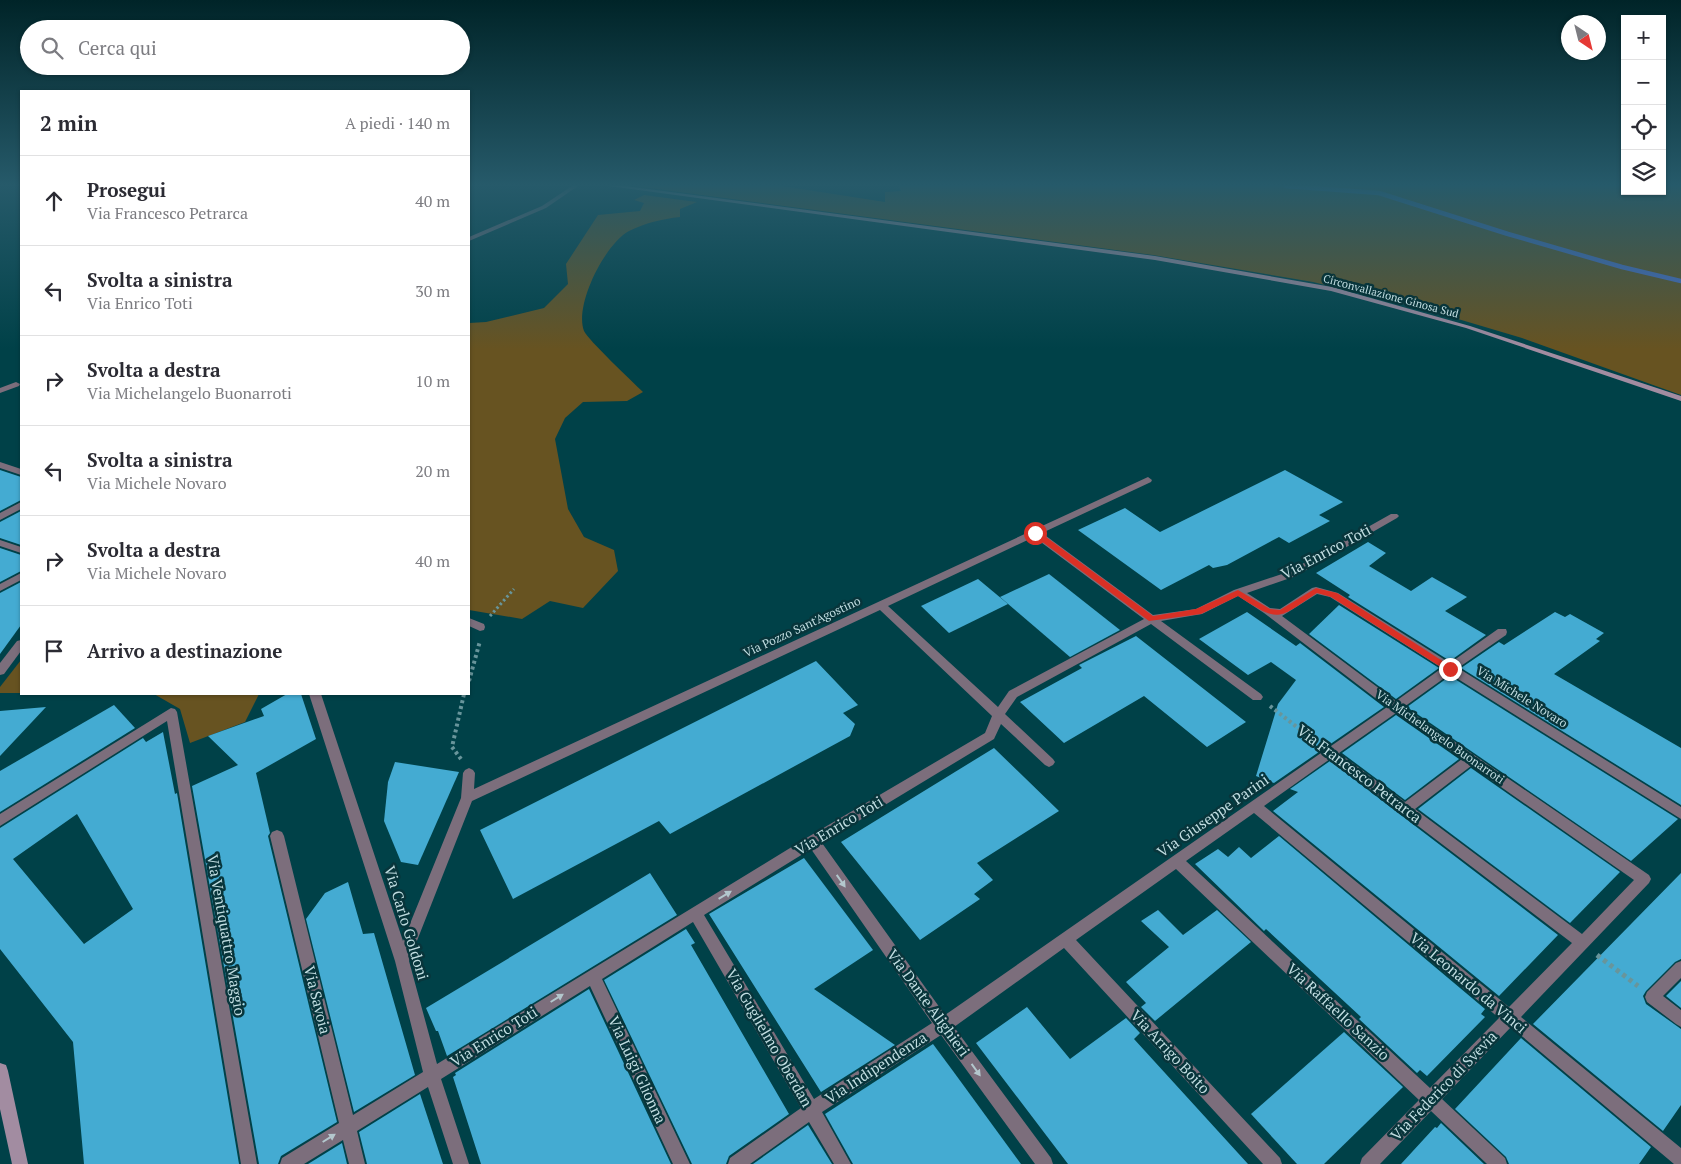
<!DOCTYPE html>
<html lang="it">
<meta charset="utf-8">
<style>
:root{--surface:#fff;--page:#f2f2f3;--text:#2b2b33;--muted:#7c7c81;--line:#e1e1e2}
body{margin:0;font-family:"PT Serif",serif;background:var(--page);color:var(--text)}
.controls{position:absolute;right:15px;top:15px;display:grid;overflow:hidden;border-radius:0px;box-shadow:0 1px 4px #0004}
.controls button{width:45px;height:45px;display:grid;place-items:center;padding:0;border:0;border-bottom:1px solid var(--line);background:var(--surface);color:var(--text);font:25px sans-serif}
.compass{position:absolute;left:1561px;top:15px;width:45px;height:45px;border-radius:50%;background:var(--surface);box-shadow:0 1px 4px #0004;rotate:145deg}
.stop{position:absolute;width:15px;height:15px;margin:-11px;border:4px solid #d93025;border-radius:50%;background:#fff}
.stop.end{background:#d93025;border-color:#fff;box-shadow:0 1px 5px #0008}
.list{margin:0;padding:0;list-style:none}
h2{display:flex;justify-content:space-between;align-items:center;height:65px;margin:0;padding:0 20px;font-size:21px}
h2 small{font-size:16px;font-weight:400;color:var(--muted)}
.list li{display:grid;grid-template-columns:32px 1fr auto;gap:15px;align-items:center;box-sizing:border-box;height:90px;padding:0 20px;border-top:1px solid var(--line)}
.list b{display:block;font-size:19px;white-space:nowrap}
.list p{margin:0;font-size:16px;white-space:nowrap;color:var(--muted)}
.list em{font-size:16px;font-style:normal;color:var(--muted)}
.icon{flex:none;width:28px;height:28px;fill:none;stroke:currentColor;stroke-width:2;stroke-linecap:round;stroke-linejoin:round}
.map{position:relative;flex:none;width:1681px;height:1164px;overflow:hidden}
.search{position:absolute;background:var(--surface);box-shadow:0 1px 4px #0004;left:20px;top:20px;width:450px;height:55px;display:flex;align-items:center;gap:12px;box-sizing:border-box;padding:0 18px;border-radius:28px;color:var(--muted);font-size:19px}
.panel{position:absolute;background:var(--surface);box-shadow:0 1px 4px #0004;left:20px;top:90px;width:450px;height:605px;border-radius:0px}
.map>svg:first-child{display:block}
.green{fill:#675321}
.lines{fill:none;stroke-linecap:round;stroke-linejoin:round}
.stream{stroke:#506fc4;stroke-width:4.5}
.building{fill:#44abd2;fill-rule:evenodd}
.path-far2{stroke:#68959b;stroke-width:3;stroke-dasharray:2.5 2.5;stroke-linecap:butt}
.path-far1{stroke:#68959b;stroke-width:4;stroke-dasharray:3 3;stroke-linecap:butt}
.path{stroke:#68959b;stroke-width:5;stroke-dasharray:4 4;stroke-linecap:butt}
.street{fill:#7c6e7c;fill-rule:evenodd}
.secondary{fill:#a28ca1;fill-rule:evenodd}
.oneway{fill:#b3c7cd}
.route{fill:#d93025}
.labels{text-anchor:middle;stroke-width:5;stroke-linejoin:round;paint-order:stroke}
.far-street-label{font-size:11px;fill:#c1dde1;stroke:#08353b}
.street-label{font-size:12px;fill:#c1dde1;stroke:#08353b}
.near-street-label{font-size:15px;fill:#c1dde1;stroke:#08353b}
</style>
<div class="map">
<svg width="1681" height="1164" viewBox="0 0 1681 1164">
<rect width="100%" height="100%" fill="#004148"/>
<g class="green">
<polygon points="635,186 782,186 885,202 885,192 901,191 899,186 1625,186 1625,191 1662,191 1662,186 1681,186 1681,395 1522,338 1421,308 1313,282 1153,255"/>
<path d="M 644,195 L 697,202 L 680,209 L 680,217 C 662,219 645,223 629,231 C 605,244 574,305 584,331 C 588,340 633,382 643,392 L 627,401 L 583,402 L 565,418 L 555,439 L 568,509 L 584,537 L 614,550 L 618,571 L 583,608 L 550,601 L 522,619 L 469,610 L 469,323 L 486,322 L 544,308 L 568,284 L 566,264 L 598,215 L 640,211 L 644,203 L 634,200 Z"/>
<polygon points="21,660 21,693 0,693 0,687"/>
<polygon points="154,694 259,694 245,722 190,743 180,709"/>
</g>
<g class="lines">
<polyline class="stream" points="1286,186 1379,193 1508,234 1622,267 1681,281"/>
</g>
<g class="building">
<polygon points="0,470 21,477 21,500 0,511"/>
<polygon points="1285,470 1343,502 1319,515 1330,521 1289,543 1279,537 1227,565 1213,568 1209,565 1161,590 1078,530 1125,508 1160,532"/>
<polygon points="21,511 21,545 0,538 0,522"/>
<polygon points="1368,542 1386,553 1369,566 1411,591 1432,577 1467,597 1445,611 1486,635 1450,661 1348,597 1350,595 1316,573"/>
<polygon points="0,548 21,555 21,571 0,582"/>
<polygon points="1049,574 1120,630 1070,657 1000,597"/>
<polygon points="978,579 1008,604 949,633 921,606"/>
<polygon points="21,582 21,625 0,654 0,593"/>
<polygon points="1339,605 1439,668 1396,699 1309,634"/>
<polygon points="1247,612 1296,646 1300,643 1384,707 1274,783 1256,776 1278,704 1296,680 1271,662 1248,675 1199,639"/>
<polygon points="1555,612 1565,617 1570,614 1604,633 1596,639 1600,641 1554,674 1681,748 1681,805 1461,668 1499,642 1504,645"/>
<polygon points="1136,636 1246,722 1207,747 1144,696 1064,743 1020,702 1082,668 1079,665"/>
<polygon points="816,661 858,705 843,713 855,724 850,736 670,834 659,821 513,899 480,830"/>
<polygon points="1450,676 1678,819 1631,861 1407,707"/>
<polygon points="287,694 301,694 316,739 256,773 270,833 268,836 337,1122 281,1156 278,1164 259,1164 192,786 238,765 208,736 264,716 261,709"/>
<polygon points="114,705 135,728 0,812 0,771"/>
<polygon points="46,707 0,756 0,711"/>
<polygon points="1396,715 1459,759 1405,800 1342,753"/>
<path d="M 163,732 L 175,794 L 177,793 L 239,1164 L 84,1164 L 73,1042 L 0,949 L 0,828 L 143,738 L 146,742 ZM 77,814 L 133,909 L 84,944 L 13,859 Z"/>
<polygon points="994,748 1059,811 977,863 993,880 974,894 980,899 920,940 841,842"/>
<polygon points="1330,761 1558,935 1499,996 1273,811 1298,792 1290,789"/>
<polygon points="395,762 459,772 418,865 401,862 384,821 388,782"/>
<polygon points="1471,768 1620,872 1570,923 1418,809"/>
<polygon points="1279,836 1485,1009 1481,1014 1485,1017 1427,1076 1420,1070 1417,1073 1359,1019 1361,1017 1266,929 1264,931 1195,864 1218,849 1228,857 1239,847 1251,858"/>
<polygon points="804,858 873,950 814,989 895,1045 821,1092 709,914"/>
<polygon points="650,873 677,915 447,1056 438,1031 436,1031 426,1008"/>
<polygon points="1681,873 1681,959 1675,962 1646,991 1643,996 1646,1004 1681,1029 1681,1105 1663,1131 1533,1024"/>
<polygon points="348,882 363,934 374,933 415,1075 354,1112 306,919 325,893"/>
<polygon points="1158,910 1183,935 1217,910 1251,942 1155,1021 1141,1007 1146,1003 1126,982 1169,947 1141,921"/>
<polygon points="686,929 695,943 691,945 789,1114 729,1156 726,1164 692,1164 604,980"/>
<polygon points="1681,981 1681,1008 1666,996"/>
<polygon points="589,989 671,1164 481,1164 453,1077 456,1075 455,1073"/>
<polygon points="1027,1007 1070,1059 1126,1018 1140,1033 1134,1039 1248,1164 1068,1164 976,1043"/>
<polygon points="1344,1032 1403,1087 1324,1164 1297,1164 1251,1114"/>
<polygon points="1521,1038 1651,1147 1639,1164 1509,1164 1506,1157 1455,1109"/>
<polygon points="933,1044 953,1071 1021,1164 853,1164 825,1114"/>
<polygon points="420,1094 443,1164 367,1164 359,1132"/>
<polygon points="1441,1123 1484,1164 1401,1164 1435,1127 1437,1128"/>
<polygon points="808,1125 832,1164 753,1164"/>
<polygon points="342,1143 347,1164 308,1164"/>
</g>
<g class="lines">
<polyline class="path-far2" points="490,616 514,589"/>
<g class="path-far1">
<polyline points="469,681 480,641"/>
<polyline points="1270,706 1316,742"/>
<polyline points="461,759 452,747 464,694"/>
</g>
<polyline class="path" points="1597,955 1638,986"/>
<g class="street">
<polygon points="572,186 578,186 546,208 469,241 469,237 542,206"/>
<polygon points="16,382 20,384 19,386 0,393 0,388"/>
<polygon points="0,462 21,469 21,475 0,468"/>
<path d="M 1148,477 L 1152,480 L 1151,482 L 1042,533 L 1153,615 L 1196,609 L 1234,590 L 1288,572 L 1391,514 L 1397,514 L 1399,516 L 1397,518 L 1296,576 L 1247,593 L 1270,608 L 1280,609 L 1312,588 L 1316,587 L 1338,593 L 1450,663 L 1498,629 L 1506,629 L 1507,632 L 1506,635 L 1458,668 L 1681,807 L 1681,819 L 1450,674 L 1404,707 L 1649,875 L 1651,879 L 1649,883 L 1521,1017 L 1681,1148 L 1681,1164 L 1674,1164 L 1511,1027 L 1442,1099 L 1505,1158 L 1507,1164 L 1487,1164 L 1431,1111 L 1380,1164 L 1360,1164 L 1362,1158 L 1419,1100 L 1176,869 L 1076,940 L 1280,1158 L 1282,1164 L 1263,1164 L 1064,948 L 954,1027 L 1051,1158 L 1053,1164 L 1035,1164 L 941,1035 L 822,1112 L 851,1164 L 834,1164 L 809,1122 L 750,1164 L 728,1164 L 730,1158 L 801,1108 L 693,922 L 602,979 L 690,1164 L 673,1164 L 590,986 L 441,1079 L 469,1164 L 453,1164 L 428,1087 L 357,1131 L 365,1164 L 349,1164 L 343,1140 L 304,1164 L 280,1164 L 282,1158 L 339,1123 L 270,836 L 272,832 L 277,830 L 282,832 L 284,836 L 353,1115 L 423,1072 L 395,961 L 309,694 L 321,694 L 403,941 L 461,798 L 463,773 L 465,770 L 469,768 L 473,770 L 475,773 L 474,789 ZM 1034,537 L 1144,619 L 1009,691 L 998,707 L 888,606 ZM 1317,594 L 1330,597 L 1442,668 L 1396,701 L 1282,616 ZM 1238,596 L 1264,613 L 1387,707 L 945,1015 L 822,843 L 994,739 L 1001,724 L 1045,765 L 1049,767 L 1053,765 L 1055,762 L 1053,759 L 1005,714 L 1017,697 L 1151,624 L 1253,700 L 1261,700 L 1263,697 L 1261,694 L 1161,621 L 1202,614 ZM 880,610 L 992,716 L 985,733 L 808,837 L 437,1064 L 409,961 L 472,801 ZM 1396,713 L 1462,759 L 1405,802 L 1339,753 ZM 1330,759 L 1572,943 L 1509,1007 L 1264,806 ZM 1471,766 L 1634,880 L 1582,934 L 1415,809 ZM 1254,813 L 1499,1018 L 1430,1088 L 1186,861 ZM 811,849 L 932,1023 L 814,1099 L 704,915 Z"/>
<polygon points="21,502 21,509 0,520 0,513"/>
<polygon points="0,540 21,547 21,553 0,546"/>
<polygon points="21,573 21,580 0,591 0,584"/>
<polygon points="469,618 484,624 485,627 484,630 480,631 469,626"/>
<polygon points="21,640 21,651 4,674 0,675 0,663 17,641"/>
<polygon points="171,708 175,709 177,712 257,1164 241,1164 167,721 0,826 0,814"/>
<polygon points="1681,961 1681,978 1663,996 1681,1010 1681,1027 1676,1024 1647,1002 1645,997 1647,992 1676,963"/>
</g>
<g class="secondary">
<polygon points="609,186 625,186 1155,256 1332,287 1470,326 1681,396 1681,401 1466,328 1331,291 1155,260"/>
<polygon points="0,1063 6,1065 8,1071 28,1164 12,1164 0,1109"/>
</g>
</g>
<defs><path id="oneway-solid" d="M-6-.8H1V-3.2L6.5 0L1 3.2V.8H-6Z" transform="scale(1.25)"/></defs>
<g class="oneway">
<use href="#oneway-solid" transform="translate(841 881) rotate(55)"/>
<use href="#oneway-solid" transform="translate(725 895) rotate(-31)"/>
<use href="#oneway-solid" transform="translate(557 998) rotate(-32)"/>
<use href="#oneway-solid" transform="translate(976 1070) rotate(54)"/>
<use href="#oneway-solid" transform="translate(329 1138) rotate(-32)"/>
</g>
<linearGradient id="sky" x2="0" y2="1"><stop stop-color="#002428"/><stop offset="0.53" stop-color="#265a6a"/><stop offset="1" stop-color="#265a6a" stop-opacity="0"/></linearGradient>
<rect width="1681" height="349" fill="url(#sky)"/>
<path class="route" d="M 1033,531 L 1038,531 L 1153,616 L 1196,609 L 1238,590 L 1270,609 L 1280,610 L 1316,588 L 1337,593 L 1455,669 L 1453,671 L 1447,671 L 1331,597 L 1317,593 C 1276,620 1280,623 1238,596 L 1201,614 L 1149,621 L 1033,535 Z"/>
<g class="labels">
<g class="far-street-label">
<text transform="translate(1391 296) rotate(15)" y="4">Circonvallazione Ginosa Sud</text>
</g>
<g class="street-label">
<text transform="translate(802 627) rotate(-25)" y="4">Via Pozzo Sant'Agostino</text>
<text transform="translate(1522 697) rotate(32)" y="4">Via Michele Novaro</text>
<text transform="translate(1440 737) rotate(35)" y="4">Via Michelangelo Buonarroti</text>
</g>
<g class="near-street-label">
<text transform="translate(1326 552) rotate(-28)" y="5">Via Enrico Toti</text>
<text transform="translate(1359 774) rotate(37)" y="5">Via Francesco Petrarca</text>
<text transform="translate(1213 816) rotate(-35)" y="5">Via Giuseppe Parini</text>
<text transform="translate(839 826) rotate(-31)" y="5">Via Enrico Toti</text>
<text transform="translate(406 923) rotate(73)" y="5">Via Carlo Goldoni</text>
<text transform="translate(226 935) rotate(80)" y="5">Via Ventiquattro Maggio</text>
<text transform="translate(1468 983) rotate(40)" y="5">Via Leonardo da Vinci</text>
<text transform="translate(317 1000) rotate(76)" y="5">Via Savoia</text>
<text transform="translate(928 1003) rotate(54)" y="5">Via Dante Alighieri</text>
<text transform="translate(1338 1012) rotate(43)" y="5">Via Raffaello Sanzio</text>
<text transform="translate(494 1037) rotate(-32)" y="5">Via Enrico Toti</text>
<text transform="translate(769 1038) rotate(60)" y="5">Via Guglielmo Oberdan</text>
<text transform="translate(1170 1052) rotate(47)" y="5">Via Arrigo Boito</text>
<text transform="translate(876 1068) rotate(-33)" y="5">Via Indipendenza</text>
<text transform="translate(637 1070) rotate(65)" y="5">Via Luigi Glionna</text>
<text transform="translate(1444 1086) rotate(-46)" y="5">Via Federico di Svevia</text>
</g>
</g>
</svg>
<div class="controls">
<button>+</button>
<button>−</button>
<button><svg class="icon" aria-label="locate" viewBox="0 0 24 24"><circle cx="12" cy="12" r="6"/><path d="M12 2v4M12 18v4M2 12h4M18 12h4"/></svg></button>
<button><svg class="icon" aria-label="layers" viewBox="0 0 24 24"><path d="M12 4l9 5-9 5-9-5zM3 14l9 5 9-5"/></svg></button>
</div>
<svg class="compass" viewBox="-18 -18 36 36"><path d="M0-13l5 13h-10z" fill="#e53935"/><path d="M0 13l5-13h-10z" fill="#7c7c81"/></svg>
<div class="stop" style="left:1035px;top:533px"></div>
<div class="stop end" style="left:1450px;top:669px"></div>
<div class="search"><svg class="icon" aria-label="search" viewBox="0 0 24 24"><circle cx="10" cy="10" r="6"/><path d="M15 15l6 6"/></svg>Cerca qui</div>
<section class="panel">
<h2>2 min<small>A piedi · 140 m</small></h2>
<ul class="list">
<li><svg class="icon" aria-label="ahead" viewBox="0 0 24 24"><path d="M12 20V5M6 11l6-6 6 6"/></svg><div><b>Prosegui</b><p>Via Francesco Petrarca</p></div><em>40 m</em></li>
<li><svg class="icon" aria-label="left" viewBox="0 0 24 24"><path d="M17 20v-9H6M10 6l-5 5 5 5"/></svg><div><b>Svolta a sinistra</b><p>Via Enrico Toti</p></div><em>30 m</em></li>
<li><svg class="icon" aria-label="right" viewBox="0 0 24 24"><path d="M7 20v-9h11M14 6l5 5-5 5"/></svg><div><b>Svolta a destra</b><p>Via Michelangelo Buonarroti</p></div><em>10 m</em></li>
<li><svg class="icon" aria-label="left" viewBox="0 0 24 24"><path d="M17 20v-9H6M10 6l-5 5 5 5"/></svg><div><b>Svolta a sinistra</b><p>Via Michele Novaro</p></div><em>20 m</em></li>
<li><svg class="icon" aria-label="right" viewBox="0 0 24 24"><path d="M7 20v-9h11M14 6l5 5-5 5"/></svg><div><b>Svolta a destra</b><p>Via Michele Novaro</p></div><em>40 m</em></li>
<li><svg class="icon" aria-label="arrive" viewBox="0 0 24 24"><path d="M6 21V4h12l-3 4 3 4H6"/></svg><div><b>Arrivo a destinazione</b></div></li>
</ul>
</section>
</div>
